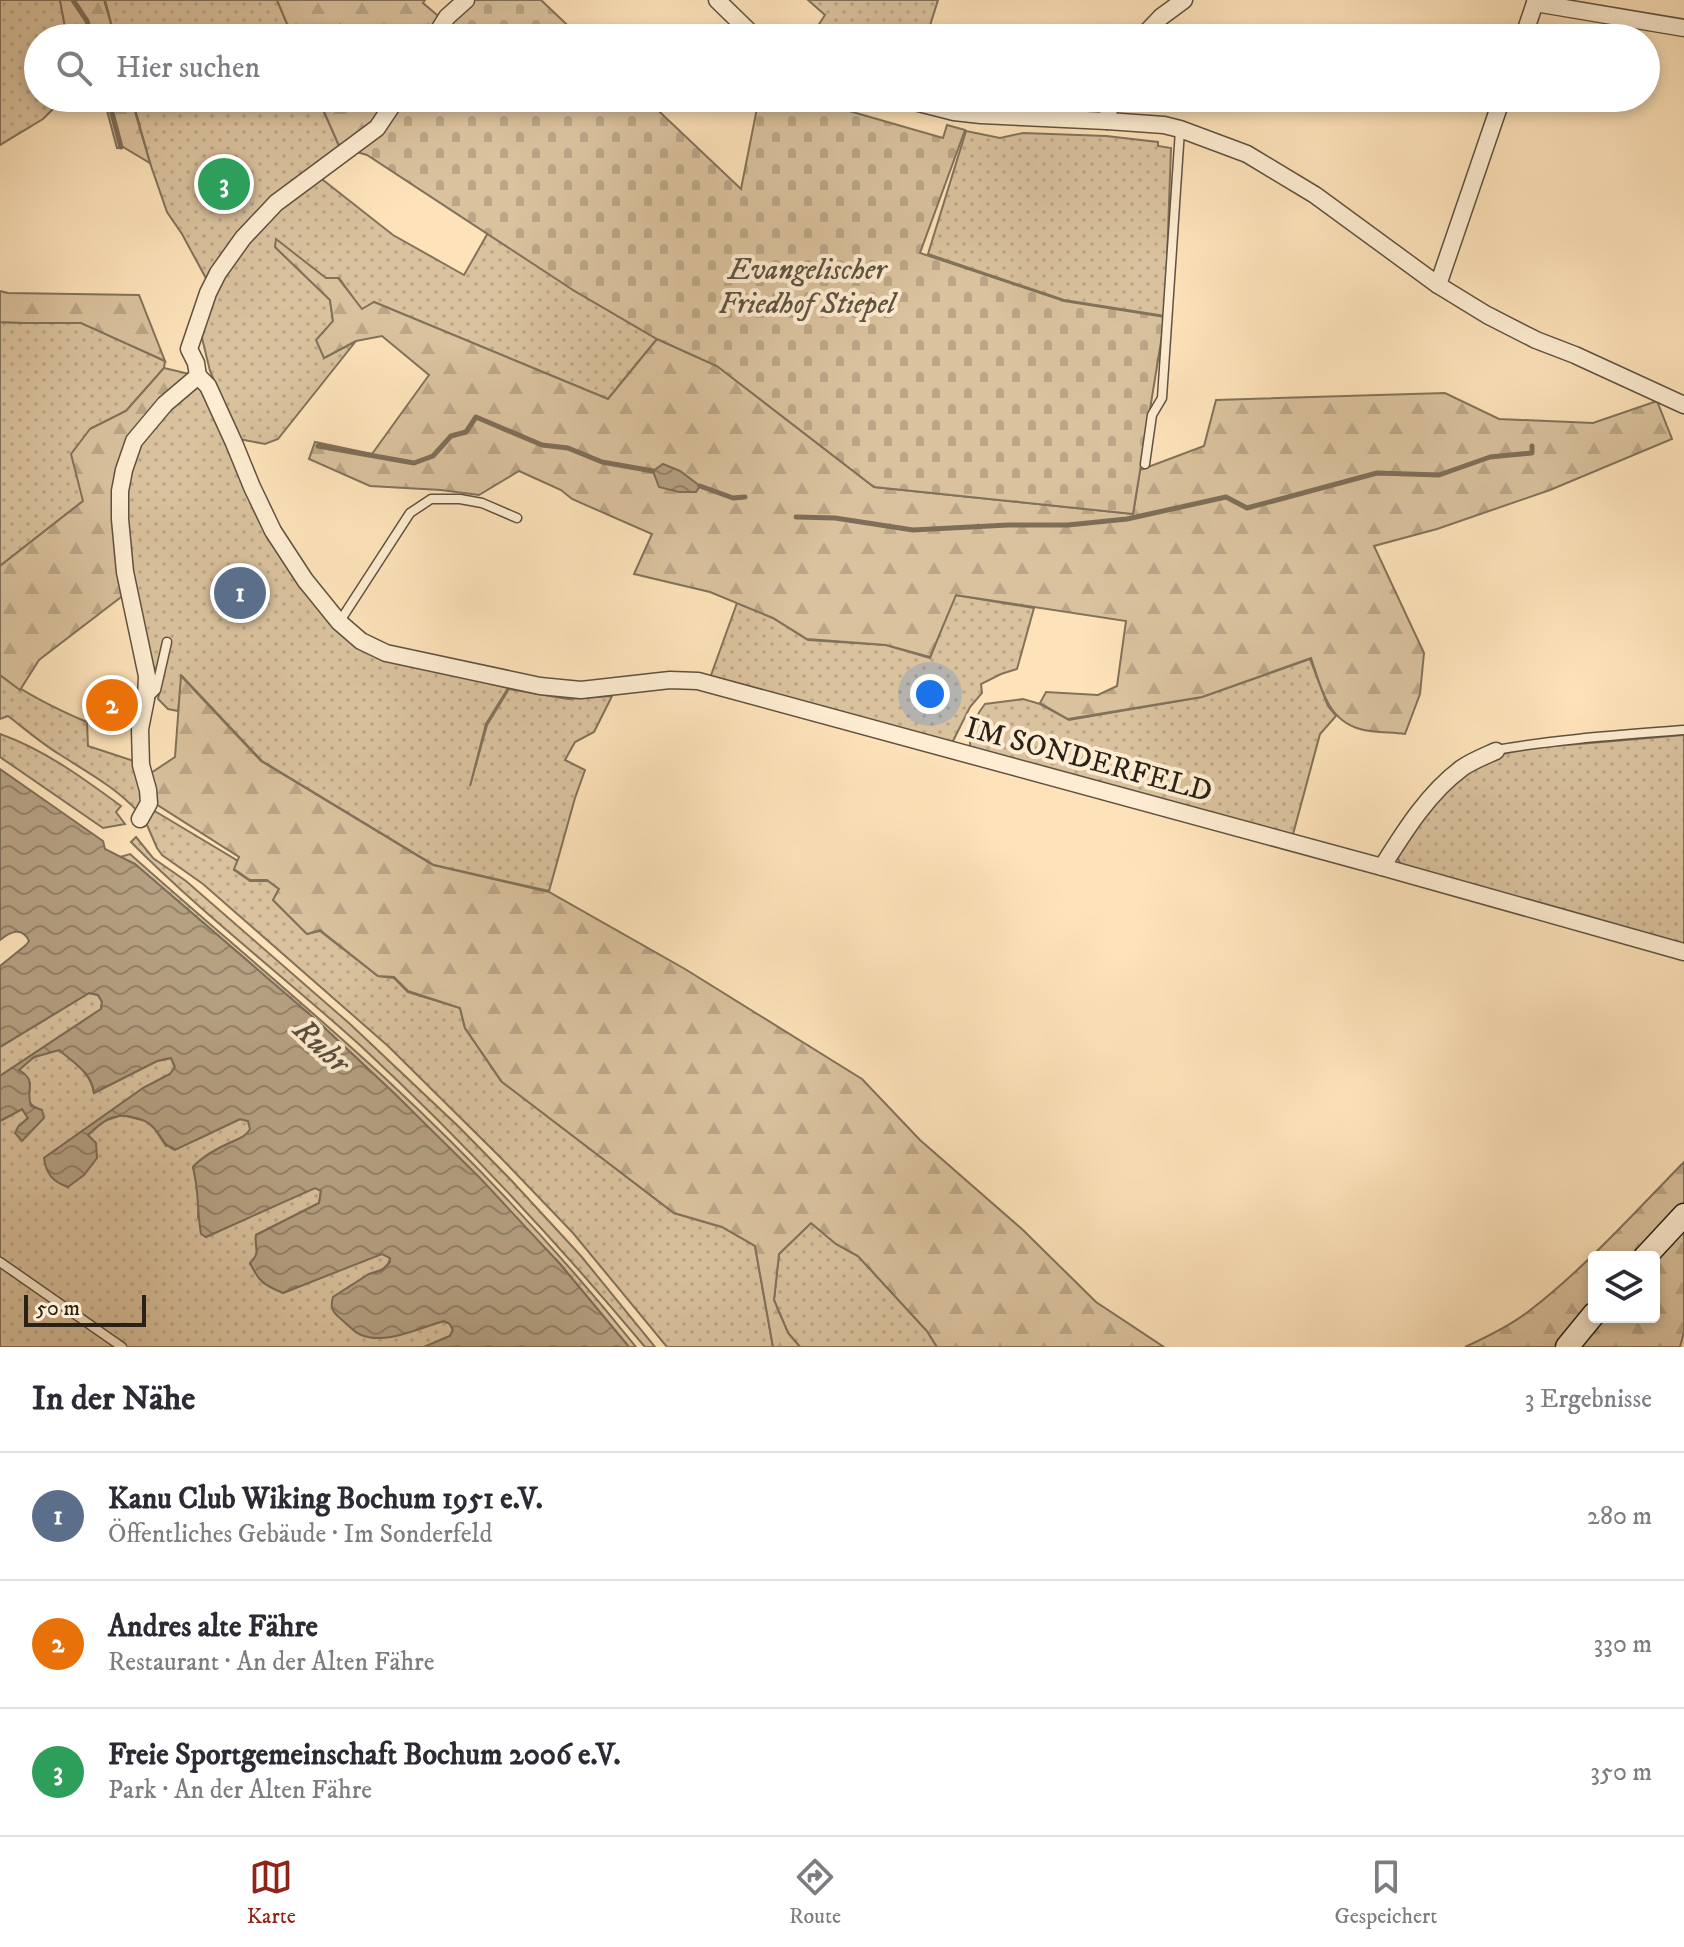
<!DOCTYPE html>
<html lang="de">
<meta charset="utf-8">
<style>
:root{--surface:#fff;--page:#f2f2f3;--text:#2b2b33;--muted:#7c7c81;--line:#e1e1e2;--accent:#8f2418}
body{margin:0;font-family:"IM FELL DW Pica",serif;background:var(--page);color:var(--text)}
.controls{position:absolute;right:24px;bottom:24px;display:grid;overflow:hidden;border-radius:8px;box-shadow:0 4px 12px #0003}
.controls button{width:72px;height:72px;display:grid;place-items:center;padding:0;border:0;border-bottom:2px solid var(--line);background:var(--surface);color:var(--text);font:40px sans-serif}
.scale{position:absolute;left:24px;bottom:20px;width:122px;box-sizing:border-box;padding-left:8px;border:4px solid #2a2217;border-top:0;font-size:22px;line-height:28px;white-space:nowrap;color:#2a2217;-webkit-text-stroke:6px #feedd2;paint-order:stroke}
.you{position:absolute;left:930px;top:694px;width:28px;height:28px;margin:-20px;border:6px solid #fff;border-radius:50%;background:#1a73e8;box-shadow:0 0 0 12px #1a73e833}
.badge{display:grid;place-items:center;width:52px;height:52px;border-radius:50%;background:var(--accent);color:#fff;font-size:26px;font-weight:700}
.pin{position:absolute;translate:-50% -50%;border:4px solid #fff;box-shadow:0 2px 8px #0006}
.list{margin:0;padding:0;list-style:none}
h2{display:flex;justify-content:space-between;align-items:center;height:104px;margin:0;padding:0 32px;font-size:34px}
h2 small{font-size:26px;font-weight:400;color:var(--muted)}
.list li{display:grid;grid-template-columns:52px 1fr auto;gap:24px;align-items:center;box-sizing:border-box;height:128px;padding:0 32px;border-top:2px solid var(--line)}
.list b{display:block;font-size:30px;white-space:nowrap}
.list p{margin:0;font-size:26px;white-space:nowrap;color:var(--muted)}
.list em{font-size:26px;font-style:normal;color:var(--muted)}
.icon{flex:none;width:44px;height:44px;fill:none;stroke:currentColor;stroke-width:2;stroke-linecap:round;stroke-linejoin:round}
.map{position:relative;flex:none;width:1684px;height:1347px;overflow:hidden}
.search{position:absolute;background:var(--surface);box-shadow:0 4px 12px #0003;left:24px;right:24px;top:24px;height:88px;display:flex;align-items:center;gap:20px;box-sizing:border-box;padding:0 28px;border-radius:44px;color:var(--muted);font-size:30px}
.sheet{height:488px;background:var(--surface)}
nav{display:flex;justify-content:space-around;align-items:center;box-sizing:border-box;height:112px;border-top:2px solid var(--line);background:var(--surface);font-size:22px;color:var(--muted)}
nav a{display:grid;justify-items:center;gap:4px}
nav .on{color:var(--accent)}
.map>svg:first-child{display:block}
.grass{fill:url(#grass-dots);stroke:#82725a;stroke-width:2}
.forest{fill:url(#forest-firs);stroke:#82725a;stroke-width:2}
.cemetery{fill:url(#cemetery-stones);stroke:#82725a;stroke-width:2}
.water{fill:url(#water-waves);stroke:#7e6e58;stroke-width:2}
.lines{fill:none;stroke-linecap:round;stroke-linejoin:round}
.stream{stroke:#7e6e58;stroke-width:5}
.lane-casing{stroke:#5f5240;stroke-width:11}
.street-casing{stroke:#5f5240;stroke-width:19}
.secondary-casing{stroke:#2a2217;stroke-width:25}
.lane{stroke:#feedd2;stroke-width:8}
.street{stroke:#feedd2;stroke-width:16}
.secondary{stroke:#feedd2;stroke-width:22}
.labels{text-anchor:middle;stroke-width:8;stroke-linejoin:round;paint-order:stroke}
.park-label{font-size:30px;font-style:italic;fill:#5f5240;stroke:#feedd2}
.street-label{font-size:30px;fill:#2a2217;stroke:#feedd2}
.water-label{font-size:32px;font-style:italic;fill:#5b4e3d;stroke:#feedd2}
</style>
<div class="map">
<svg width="1684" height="1347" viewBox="0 0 1684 1347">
<defs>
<pattern id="grass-dots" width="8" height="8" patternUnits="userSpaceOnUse" patternTransform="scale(2)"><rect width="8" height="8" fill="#dac29e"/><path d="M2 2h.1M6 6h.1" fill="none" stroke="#bba687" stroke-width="1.8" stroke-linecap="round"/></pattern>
<pattern id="forest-firs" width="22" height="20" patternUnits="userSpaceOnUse" patternTransform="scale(2)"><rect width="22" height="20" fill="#dac29e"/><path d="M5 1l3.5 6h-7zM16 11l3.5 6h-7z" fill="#bba687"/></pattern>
<pattern id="cemetery-stones" width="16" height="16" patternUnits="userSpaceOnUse" patternTransform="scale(2)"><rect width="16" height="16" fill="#dac29e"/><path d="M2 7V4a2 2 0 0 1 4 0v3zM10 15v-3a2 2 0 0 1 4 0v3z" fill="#bba687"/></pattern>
<pattern id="water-waves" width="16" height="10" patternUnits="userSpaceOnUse" patternTransform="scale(2)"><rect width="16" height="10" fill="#b6a183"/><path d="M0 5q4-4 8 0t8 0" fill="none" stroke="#94836a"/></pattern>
</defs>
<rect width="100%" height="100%" fill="#fee3ba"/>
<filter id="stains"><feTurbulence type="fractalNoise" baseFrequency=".0025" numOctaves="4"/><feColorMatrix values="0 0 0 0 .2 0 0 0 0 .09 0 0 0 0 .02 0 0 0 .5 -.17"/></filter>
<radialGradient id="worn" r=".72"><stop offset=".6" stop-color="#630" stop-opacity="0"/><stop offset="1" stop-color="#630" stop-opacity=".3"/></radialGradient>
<g class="grass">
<polygon points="0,0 60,0 67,38 38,38 38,98 64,98 43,119 0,145"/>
<polygon points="105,0 277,0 293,38 115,38"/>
<polygon points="808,0 938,0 928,32 946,38 810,38 825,15"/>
<polygon points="132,98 318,98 340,148 208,282 182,234 167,212 150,163"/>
<polygon points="966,131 1000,138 1023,133 1106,136 1158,142 1158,146 1171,148 1165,316 1064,300 928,254"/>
<polygon points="318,176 393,235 464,275 489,231 573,290 657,339 608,399 374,302 362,310 339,278 326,278 275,247 330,300 333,321 324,358 356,341 278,439 265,444 239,439 210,371 202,338 205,313 219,278 277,206"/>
<polygon points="0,322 24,323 81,322 165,361 164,368 126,411 90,429 83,501 0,566"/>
<polygon points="198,379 300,581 330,624 359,646 383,657 508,688 486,724 470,786 487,725 509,689 568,699 612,696 594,732 575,742 565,760 585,770 575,798 549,891 434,865 262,761 182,676 178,711 168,709 158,699 169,647 156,689 142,628 123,517 126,477 139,443"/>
<polygon points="955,595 1034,608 1017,669 1001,674 981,684 982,693 970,707 952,743 710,678 737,603 773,618 808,640 886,645 930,658"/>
<path d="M 1310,659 L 1328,706 L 1336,716 L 1320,734 L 1292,838 L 970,748 C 970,731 974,718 985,704 L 1023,699 L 1040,704 L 1069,720 L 1202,697 Z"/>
<path d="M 0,675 C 28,695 56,709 87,722 L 88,746 L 137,762 L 145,788 L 139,813 C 117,788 87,772 59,754 C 41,743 25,729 8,716 L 0,719 Z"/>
<path d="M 0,734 C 45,750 83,778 121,806 L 116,812 L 125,824 L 103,828 L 0,757 Z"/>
<polygon points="1684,735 1684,945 1402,866 1398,859 1399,850 1414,826 1467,770 1497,755 1532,748"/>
<polygon points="153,810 238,861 234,870 250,881 268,881 279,889 273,900 307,934 320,931 378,976 394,978 408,992 460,1008 465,1028 501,1081 674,1213 722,1227 755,1246 773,1347 667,1347 573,1233 501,1158 388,1046 203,884 162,855 157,848 147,825 147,820"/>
<path d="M 136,837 L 153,858 L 186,881 L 350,1024 L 459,1127 L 511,1180 L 581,1256 L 655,1347 L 645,1347 C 557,1242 463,1141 362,1047 C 286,978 203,915 131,842 Z"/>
<path d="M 130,854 C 215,930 303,1002 387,1080 C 476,1163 560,1252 636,1347 L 629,1347 L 560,1264 L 396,1095 L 315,1019 L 135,864 L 120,857 Z"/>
<polygon points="89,993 98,995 102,1002 101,1009 0,1076 0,1047"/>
<path d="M 59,1050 C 74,1062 91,1073 94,1093 L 157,1061 L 171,1058 L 175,1068 L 170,1074 L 143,1088 L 44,1158 L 88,1135 L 101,1122 L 122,1115 L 146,1121 L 155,1129 L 166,1146 L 198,1139 L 240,1119 L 248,1121 L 251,1130 C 245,1137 242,1137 234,1141 C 220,1147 203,1156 193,1167 L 199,1197 L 198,1217 L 206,1237 L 315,1187 L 321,1191 L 319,1203 L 256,1235 C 254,1249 262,1251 250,1264 L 283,1293 L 382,1253 L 390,1257 C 389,1269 379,1271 369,1274 L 396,1335 L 444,1321 L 450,1324 L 453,1330 L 450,1336 L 424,1347 L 0,1347 L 0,1121 L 22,1109 L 28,1118 L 18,1127 L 41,1110 C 25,1104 29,1099 30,1083 L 18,1070 L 34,1057 Z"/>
<polygon points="811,1223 836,1244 858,1256 927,1331 937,1347 800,1347 788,1333 774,1300 779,1254"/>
</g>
<g class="forest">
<polygon points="60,0 104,0 115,38 67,38"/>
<polygon points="277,0 425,0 423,3 443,20 432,38 293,38"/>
<polygon points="93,98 131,98 150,163 123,147 117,148 106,107"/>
<polygon points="318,98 394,98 374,128 340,148"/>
<path d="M 276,239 L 326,278 L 338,278 L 362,309 L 374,302 L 608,399 L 657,339 L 717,366 L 874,487 L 1133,514 L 1140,470 L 1204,446 L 1216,400 L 1445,393 L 1499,419 L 1593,423 L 1657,401 L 1672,439 L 1550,490 L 1437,529 L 1374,546 L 1424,653 L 1420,694 L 1405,734 C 1391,732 1374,733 1360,729 C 1327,720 1321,687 1311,658 L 1202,697 L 1068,719 L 1040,703 L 1046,692 L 1098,695 L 1117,686 L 1126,621 L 956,595 L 930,657 L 886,645 L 807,639 L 773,618 L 710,592 L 634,574 L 652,534 L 572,499 L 561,490 L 519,471 L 479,495 L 441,490 L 370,486 L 309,459 L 315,442 L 372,454 L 429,375 L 382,336 L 356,341 L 324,358 L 316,340 L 333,321 L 330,300 L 275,247 Z"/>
<polygon points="0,291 8,293 139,295 165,361 81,323 24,323 0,322"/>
<polygon points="164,368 194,375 121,470 125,594 39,660 20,690 0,675 0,566 83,501 71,454 90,429 126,411"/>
<polygon points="181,676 261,761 433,865 549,892 685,969 862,1079 920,1140 1023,1230 1096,1302 1164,1347 937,1347 927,1331 858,1256 836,1244 811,1223 779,1254 774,1300 788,1333 800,1347 773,1347 755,1246 722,1227 674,1213 502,1082 465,1028 460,1008 408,991 394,977 378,976 320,930 307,934 273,900 279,889 267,880 250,880 234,869 239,857 156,804 148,775 175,757"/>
<path d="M 1684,1162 L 1684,1204 L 1636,1257 L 1594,1257 L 1594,1303 L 1555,1347 L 1465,1347 C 1487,1337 1510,1326 1529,1311 C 1583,1270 1636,1211 1684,1162 Z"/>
<polygon points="1684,1226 1684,1332 1680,1347 1578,1347 1602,1317 1654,1317 1654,1259"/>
</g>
<g class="cemetery">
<polygon points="472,0 541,0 581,38 438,38"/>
<polygon points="401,98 645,98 741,189 759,98 804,98 943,138 947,125 965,130 920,253 1064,301 1165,317 1133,514 874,487 717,366 657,339 573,290 367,155 353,151"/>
</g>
<g class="water">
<polygon points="663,464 680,471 700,486 696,492 679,492 659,487 653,471"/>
<path d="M 0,769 L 103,841 L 105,849 L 135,864 L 315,1019 L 396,1095 L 480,1178 L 560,1264 L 629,1347 L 424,1347 L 450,1336 L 453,1330 L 450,1324 L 444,1321 C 419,1328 386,1345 361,1335 C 354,1332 347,1324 341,1319 C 332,1312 330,1307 333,1297 L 369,1274 L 382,1270 L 390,1262 L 390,1258 L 382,1254 L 283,1293 C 264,1285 259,1282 250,1263 C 262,1251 254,1249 256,1235 L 319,1203 L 321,1191 L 315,1188 L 206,1237 L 201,1234 C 197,1211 199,1190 193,1167 C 203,1156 220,1147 234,1141 C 242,1137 245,1137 250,1129 L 248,1121 L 240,1119 L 175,1150 C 162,1144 163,1138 154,1128 C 148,1121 141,1119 132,1117 C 113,1112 102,1122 88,1135 L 96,1143 L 97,1158 L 84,1175 L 68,1187 C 53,1182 46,1174 44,1158 L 143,1088 L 170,1074 L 175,1067 L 171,1058 L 157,1061 L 94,1093 C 92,1073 73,1062 59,1050 L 34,1057 L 19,1070 C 38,1081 25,1090 31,1106 L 42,1110 L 44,1118 L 22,1141 L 15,1133 L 18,1127 L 28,1118 L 22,1109 L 0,1121 L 0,1076 L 101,1009 L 102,1002 L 98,995 L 89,993 L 0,1047 L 0,966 L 26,945 L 29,941 C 22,926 10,932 0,940 Z"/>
</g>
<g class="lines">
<g class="stream">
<polyline points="73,0 87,21 92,38"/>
<polyline points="108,98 121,147"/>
<polyline points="318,446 414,463 433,456 451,436 466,432 476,417 542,445 568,448 602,462 653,471"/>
<polyline points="700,486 733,498 745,497"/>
<polyline points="796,517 835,518 913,530 1008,525 1068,525 1127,519 1226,497 1247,508 1377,473 1439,475 1490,457 1532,453 1532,446"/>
</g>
<g class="lane-casing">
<g id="lane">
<polyline points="1145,464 1152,415 1162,398 1180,130"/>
<polyline points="340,621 410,513 431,499 460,499 482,503 517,518"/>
<polyline points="147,699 156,690 167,642"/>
<path d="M 1496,750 C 1558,739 1621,735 1684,730"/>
<polyline points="0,1262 122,1347"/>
</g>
</g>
<g class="street-casing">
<g id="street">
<polyline points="717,0 756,38"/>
<polyline points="1535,3 1684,28"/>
<polyline points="434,38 447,17 466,0"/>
<polyline points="1141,38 1161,17 1184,0"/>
<polyline points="1523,38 1536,0"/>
<polyline points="899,98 954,112 981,115 1107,121 1164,125 1180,129 1247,154 1315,195 1438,285 1487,315 1536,340 1575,355 1684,405"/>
<polyline points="1107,121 1111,98"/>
<polyline points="1438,285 1502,98"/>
<polyline points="198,376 208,386 234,443 252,487 273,531 305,580 339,622 361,641 386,653 540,686 581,690 670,680 698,681 1382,867 1684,952"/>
<polyline points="198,376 196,363 189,349 208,293 218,273 243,238 276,203 377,128 397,98"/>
<polyline points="140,819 149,803 148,790 141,765 140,729 146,699 147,676 125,572 120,519 120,491 124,470 134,441 165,404 198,376"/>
<path d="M 1382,867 C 1404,832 1428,793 1462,768 C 1472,761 1485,756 1496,751"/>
</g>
</g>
<g class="secondary-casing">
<g id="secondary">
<polyline points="1645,1257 1684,1215"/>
<polyline points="1567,1347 1594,1314"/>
</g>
</g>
<use href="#lane" class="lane"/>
<use href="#street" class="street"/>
<use href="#secondary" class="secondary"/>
</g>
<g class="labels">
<g class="park-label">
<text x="807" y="279">Evangelischer<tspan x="807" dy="34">Friedhof Stiepel</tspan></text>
</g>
<g class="street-label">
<text transform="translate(1089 759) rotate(15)" y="10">IM SONDERFELD</text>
</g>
<g class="water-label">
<text transform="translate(322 1045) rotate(43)" y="11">Ruhr</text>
</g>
</g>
<rect width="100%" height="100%" filter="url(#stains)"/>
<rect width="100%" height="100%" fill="url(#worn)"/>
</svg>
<div class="controls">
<button><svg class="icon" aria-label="layers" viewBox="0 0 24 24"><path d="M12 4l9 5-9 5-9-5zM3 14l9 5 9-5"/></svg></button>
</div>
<div class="scale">50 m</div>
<div class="you"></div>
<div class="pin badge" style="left:240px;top:593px;background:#5c6f8a">1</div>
<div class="pin badge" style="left:112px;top:705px;background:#e8710a">2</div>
<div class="pin badge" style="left:224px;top:184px;background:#2e9e5b">3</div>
<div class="search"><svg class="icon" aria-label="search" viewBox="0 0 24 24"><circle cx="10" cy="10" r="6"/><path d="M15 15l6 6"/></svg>Hier suchen</div>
</div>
<section class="sheet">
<h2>In der Nähe<small>3 Ergebnisse</small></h2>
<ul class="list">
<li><span class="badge" style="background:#5c6f8a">1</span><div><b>Kanu Club Wiking Bochum 1951 e.V.</b><p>Öffentliches Gebäude · Im Sonderfeld</p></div><em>280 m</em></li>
<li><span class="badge" style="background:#e8710a">2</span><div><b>Andres alte Fähre</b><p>Restaurant · An der Alten Fähre</p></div><em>330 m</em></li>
<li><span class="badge" style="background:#2e9e5b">3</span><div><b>Freie Sportgemeinschaft Bochum 2006 e.V.</b><p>Park · An der Alten Fähre</p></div><em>350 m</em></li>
</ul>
</section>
<nav>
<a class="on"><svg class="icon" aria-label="map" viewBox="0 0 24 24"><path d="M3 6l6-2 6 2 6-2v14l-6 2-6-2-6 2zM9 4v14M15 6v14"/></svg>Karte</a>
<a><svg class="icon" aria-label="directions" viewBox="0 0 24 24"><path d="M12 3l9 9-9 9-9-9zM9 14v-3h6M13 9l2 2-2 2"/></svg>Route</a>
<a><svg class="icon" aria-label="saved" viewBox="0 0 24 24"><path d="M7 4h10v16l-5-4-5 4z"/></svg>Gespeichert</a>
</nav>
